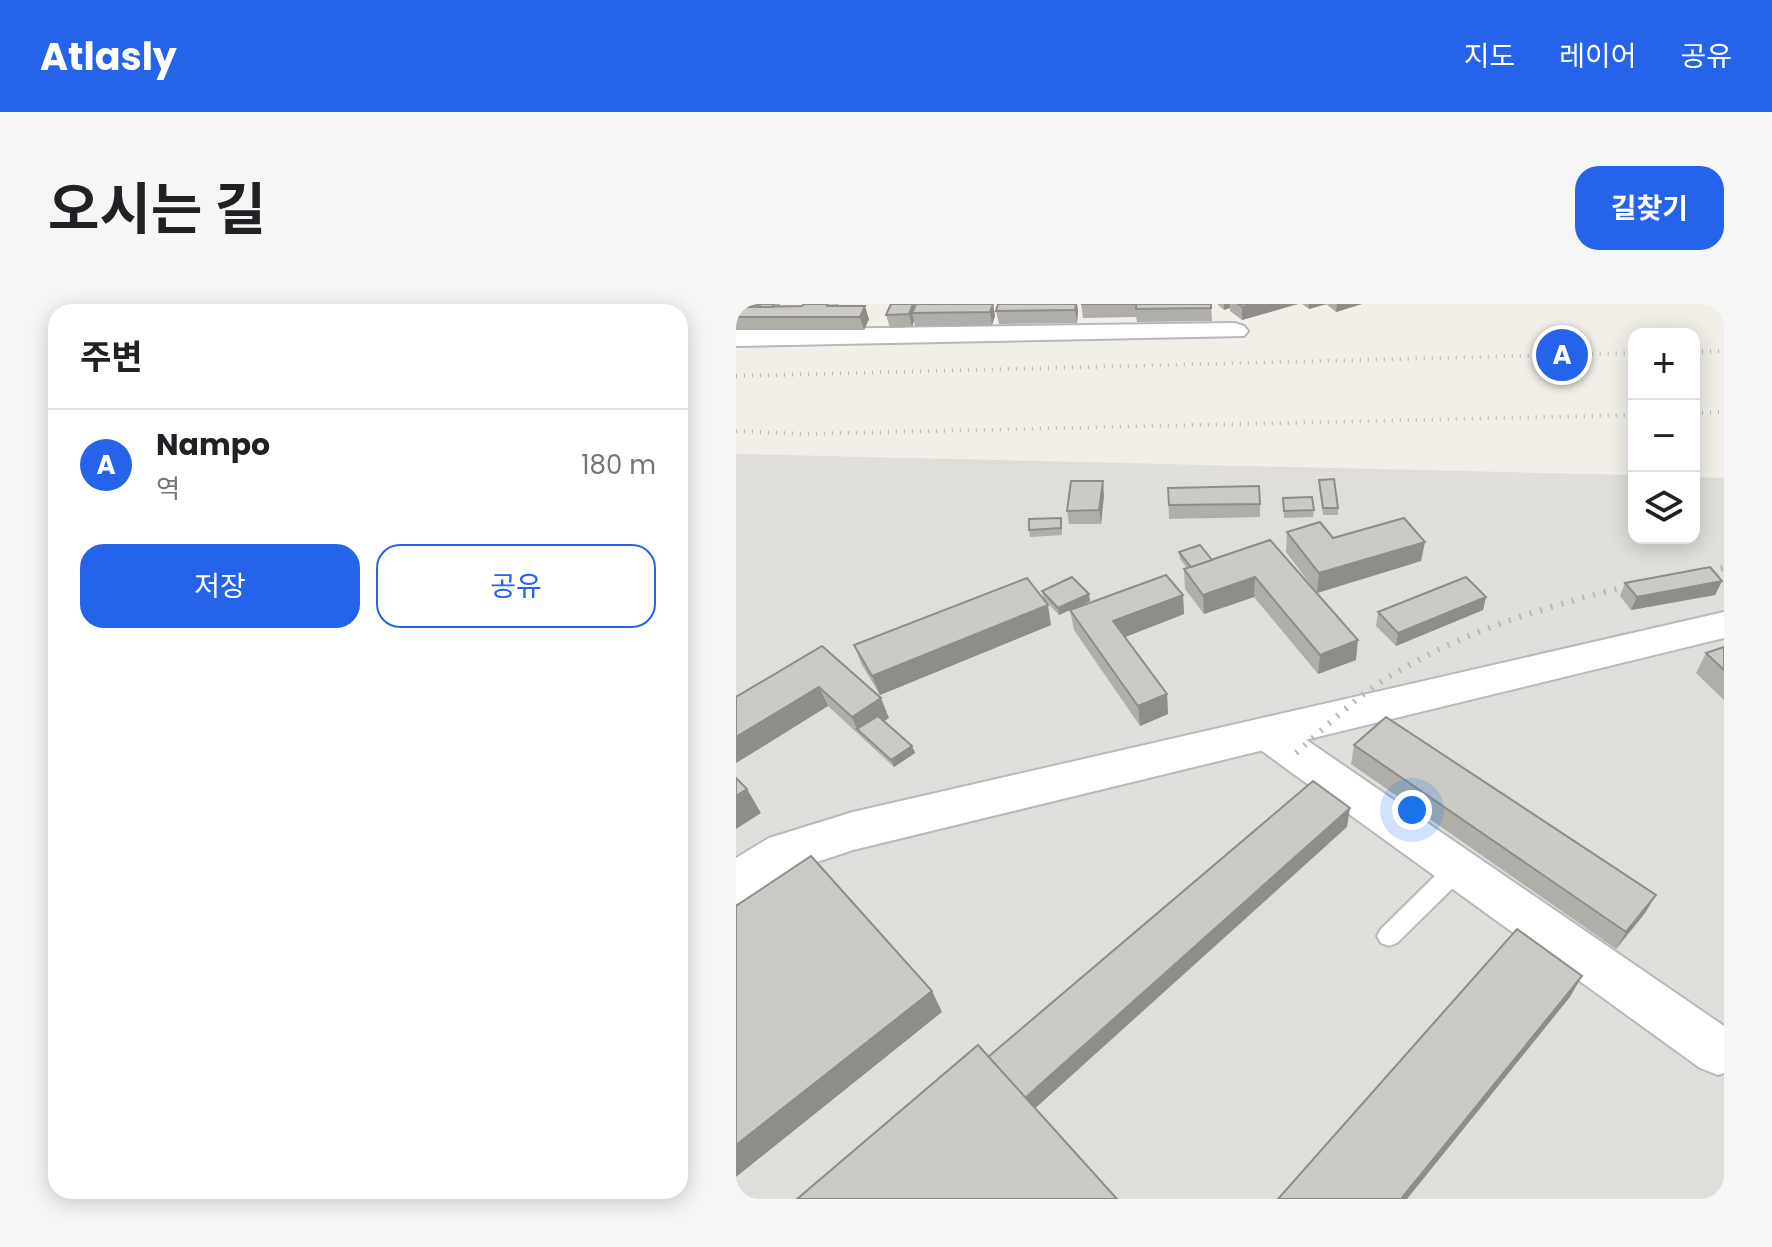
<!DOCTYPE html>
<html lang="ko">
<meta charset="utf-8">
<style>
:root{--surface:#fff;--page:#f6f6f6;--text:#202124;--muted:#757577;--line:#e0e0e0;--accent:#2563eb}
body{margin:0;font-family:Poppins,"Noto Sans KR",sans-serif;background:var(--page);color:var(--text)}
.controls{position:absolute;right:24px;top:24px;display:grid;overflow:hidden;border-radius:16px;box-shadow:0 4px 20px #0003}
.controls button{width:72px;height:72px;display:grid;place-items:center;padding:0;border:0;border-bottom:2px solid var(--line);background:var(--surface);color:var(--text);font:40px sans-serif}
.you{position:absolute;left:676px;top:506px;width:28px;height:28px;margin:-20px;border:6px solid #fff;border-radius:50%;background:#1a73e8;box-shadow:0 0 0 12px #1a73e833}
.badge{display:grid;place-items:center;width:52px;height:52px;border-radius:50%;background:var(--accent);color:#fff;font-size:26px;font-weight:700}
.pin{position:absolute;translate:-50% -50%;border:4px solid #fff;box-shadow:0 2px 8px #0006}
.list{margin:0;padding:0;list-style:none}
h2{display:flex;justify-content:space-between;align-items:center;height:104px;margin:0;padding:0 32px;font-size:34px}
h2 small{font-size:26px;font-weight:400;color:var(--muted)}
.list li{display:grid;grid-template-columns:52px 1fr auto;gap:24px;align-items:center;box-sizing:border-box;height:112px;padding:0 32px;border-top:2px solid var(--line)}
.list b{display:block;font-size:30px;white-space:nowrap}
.list p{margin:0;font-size:26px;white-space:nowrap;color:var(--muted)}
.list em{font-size:26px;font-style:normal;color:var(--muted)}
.actions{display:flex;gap:16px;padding:24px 32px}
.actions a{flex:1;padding:18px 0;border:2px solid var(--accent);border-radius:24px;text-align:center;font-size:28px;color:var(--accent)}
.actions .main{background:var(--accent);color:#fff}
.icon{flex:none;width:44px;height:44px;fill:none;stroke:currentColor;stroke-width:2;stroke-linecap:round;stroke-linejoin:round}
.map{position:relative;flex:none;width:988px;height:895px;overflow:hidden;border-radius:24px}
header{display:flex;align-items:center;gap:48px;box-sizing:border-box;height:112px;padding:0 40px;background:var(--accent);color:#fff}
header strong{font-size:38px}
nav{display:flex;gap:44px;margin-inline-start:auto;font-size:28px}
.intro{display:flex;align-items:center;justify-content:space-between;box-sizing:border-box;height:192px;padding:0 48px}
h1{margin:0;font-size:56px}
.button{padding:20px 36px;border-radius:24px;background:var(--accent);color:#fff;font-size:28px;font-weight:700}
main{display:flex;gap:48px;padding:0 48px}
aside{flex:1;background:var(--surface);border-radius:24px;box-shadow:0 4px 20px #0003}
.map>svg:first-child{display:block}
.industrial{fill:#e0deda}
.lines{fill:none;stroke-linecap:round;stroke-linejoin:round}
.lane-casing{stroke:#b5b8bc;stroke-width:4}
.street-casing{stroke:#b5b8bc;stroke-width:4}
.secondary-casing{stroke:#b6babf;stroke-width:4}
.lane{fill:#fff;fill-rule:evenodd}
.street{fill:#fff;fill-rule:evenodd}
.secondary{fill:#fff;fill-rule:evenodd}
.rail-far1{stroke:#b6b7b8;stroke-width:4;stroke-dasharray:1 7;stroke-linecap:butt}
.rail{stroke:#b6b7b8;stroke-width:6;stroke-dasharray:2 9;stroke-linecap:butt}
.wall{fill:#afaea9}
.shaded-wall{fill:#8f8d8a}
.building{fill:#cccac5;stroke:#8f8d8a;stroke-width:2}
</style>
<header>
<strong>Atlasly</strong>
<nav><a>지도</a><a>레이어</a><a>공유</a></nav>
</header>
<div class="intro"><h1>오시는 길</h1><a class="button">길찾기</a></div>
<main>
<aside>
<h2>주변<small></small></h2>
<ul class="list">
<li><span class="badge">A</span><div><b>Nampo</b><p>역</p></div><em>180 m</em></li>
</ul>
<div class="actions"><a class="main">저장</a><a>공유</a></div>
</aside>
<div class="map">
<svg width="988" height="895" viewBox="0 0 988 895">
<rect width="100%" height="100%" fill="#f1efe8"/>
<polygon class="industrial" points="0,150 898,171 898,234 958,234 958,173 988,174 988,895 0,895"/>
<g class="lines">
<g class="lane-casing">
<polygon id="lane" points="722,555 730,557 733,564 730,571 661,639 653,642 645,639 641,632 645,625 714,557"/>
</g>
<g class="street-casing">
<g id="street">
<polygon points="499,19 508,22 512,27 508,32 0,42 0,26"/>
<polygon points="533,416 547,420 988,722 988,769 982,771 964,764 519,442 513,431 519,420"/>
</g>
</g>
<g class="secondary-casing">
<polygon id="secondary" points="988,308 988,334 117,546 66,563 17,594 0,600 0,554 33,534 117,508"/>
</g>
<use href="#lane" class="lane"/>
<use href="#street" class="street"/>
<use href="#secondary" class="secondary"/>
<g class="rail-far1">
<polyline points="958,48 988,47"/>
<polyline points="0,72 898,49"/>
<polyline points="958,109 988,108"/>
<polyline points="0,127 66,130 898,111"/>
</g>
<g class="rail">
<polyline points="952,269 988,264"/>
<path d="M 560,449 C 588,425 614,398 645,378 C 724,326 818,300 909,278"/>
</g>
</g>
<g class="wall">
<polygon points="0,0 44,0 43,3 103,0 102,2 133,15 128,26 0,26"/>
<polygon points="257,0 259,12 256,21 179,22 178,17 176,23 154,24 150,11"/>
<polygon points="341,0 342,8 341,19 263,20 260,7"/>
<polygon points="345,0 475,0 476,17 401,18 400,13 347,14"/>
<polygon points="481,0 562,0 506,16 494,7 494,4 488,6"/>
<polygon points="566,0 626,0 600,8 590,0 573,5"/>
<polygon points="583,176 602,204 602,211 587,211 583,183"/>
<polygon points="432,184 524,200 524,213 433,215"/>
<polygon points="368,191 365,220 333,220 331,207"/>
<polygon points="547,194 578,206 577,213 548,214"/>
<polygon points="326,221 326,231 294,233 293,226"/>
<polygon points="551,228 597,234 685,257 581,289 550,248"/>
<polygon points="534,236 620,356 582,370 518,293 468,310 449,285 448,265 451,264 444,255 443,248 476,256"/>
<polygon points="986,277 979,291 895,306 884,292 889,279"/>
<polygon points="306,287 354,297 323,311 307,294"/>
<polygon points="447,291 448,310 389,333 431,390 432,410 404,422 338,326 334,306"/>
<polygon points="750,293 747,306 660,342 640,322 642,308"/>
<polygon points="315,321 144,391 126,361 118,341"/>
<polygon points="86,342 153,414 148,417 176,442 179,449 158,463 92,402 0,459 0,393"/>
<polygon points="988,343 988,396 960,369 970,349"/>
<polygon points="618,441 909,609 880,645 615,460"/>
</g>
<g class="shaded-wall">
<polygon points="13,0 25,0 17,13 11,3"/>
<polygon points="177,0 185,0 176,9 178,17 176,23 173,10"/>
<polygon points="257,0 259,12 256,21 254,8"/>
<polygon points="340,0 341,0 342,8 341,19 339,6"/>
<polygon points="488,0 494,0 494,4 488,6"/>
<polygon points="518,0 562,0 506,16 506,3"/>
<polygon points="573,0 591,0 573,5"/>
<polygon points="601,0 626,0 600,8"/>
<polygon points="129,2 133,15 128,26 124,13"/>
<polygon points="367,177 368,191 365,220 363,206"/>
<polygon points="689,238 685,257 581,289 583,269"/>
<polygon points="519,273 518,293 468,310 467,291"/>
<polygon points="986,277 979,291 895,306 901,293"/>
<polygon points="353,290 354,297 323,311 322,304"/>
<polygon points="447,291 448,310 379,337 377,317"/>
<polygon points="750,293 747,306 660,342 662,329"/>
<polygon points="312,301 315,321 144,391 136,372"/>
<polygon points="622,336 620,356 582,370 584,351"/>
<polygon points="83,383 92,402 0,459 0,433"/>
<polygon points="431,390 432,410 404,422 402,402"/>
<polygon points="145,394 153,414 127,430 121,425 124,432 116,413"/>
<polygon points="176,442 179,449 158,463 155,456"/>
<polygon points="11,485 25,509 0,525 0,492"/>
<polygon points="614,504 611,523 294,809 288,795"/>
<polygon points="920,591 909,609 880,645 890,628"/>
<polygon points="846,672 834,693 671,895 665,895"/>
<polygon points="196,687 206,708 0,873 0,841"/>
</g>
<g class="building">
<polygon points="0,0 13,0 11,3 66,2 68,0 92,0 91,2 129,2 124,13 0,13"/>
<polygon points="25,0 38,0 37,3 23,3"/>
<polygon points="155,0 177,0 173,10 150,11"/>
<polygon points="180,0 257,0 254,8 176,9"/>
<polygon points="262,0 340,0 339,6 260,7"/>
<polygon points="345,0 475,0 475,4 400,5 400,0"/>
<polygon points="502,0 518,0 506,3"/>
<polygon points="598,175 602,204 587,204 583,176"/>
<polygon points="335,177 367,177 363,206 331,207"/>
<polygon points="523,182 524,200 433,201 432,184"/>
<polygon points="576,193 578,206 548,207 547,194"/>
<polygon points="325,214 325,224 293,226 293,215"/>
<polygon points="668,214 689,238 583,269 551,228 584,218 597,234"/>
<polygon points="534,236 622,336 584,351 519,273 467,291 448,265"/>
<polygon points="464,241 476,256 455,263 443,248"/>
<polygon points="974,263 986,277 901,293 889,279"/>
<polygon points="430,271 447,291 377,317 431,390 402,402 334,306"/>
<polygon points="336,273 353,290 322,304 306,287"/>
<polygon points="730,273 750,293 662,329 642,308"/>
<polygon points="291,274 312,301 136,372 118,341"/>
<polygon points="86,342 145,394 116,413 83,383 0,433 0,393"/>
<polygon points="988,343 988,366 970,349"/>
<polygon points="142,412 176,442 155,456 121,425"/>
<polygon points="650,413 920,591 890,628 618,441"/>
<polygon points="0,474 11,485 0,492"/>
<polygon points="577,477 614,504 289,794 252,753"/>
<polygon points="75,552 196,687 0,841 0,602"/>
<polygon points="781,625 846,672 665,895 542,895"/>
<polygon points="242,741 381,895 61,895"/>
</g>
</svg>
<div class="controls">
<button>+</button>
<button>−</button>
<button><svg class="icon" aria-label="layers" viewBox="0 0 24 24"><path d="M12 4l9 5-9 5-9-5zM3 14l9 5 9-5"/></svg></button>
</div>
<div class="you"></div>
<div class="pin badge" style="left:826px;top:51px">A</div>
</div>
</main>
